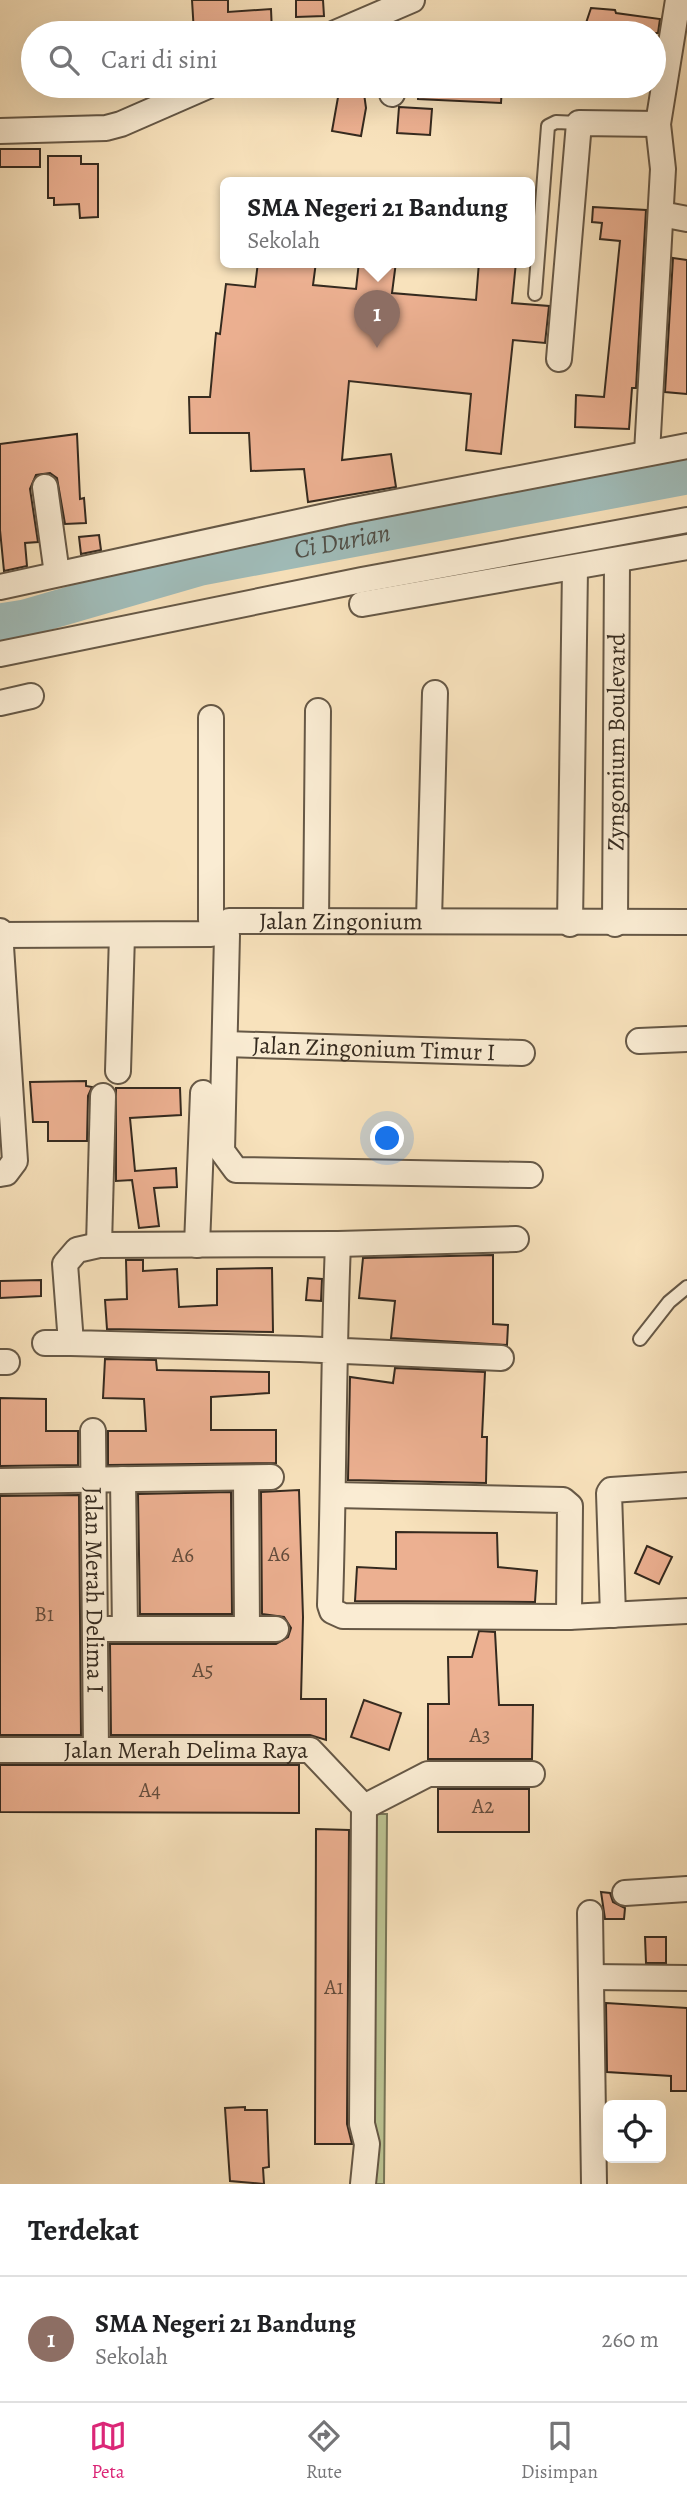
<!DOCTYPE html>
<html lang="id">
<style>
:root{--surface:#fff;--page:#f6f6f6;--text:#202124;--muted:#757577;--line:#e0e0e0;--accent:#db2777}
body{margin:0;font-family:Alegreya,serif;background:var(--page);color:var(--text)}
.controls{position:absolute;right:21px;bottom:21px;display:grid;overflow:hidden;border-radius:10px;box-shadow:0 7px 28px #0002}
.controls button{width:63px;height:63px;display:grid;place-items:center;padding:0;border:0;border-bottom:2px solid var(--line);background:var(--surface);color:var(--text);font:35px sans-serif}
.you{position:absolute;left:388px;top:1139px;width:24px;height:24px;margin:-18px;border:5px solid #fff;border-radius:50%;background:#1a73e8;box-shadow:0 0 0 10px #1a73e833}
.badge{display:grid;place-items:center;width:46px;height:46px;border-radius:50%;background:var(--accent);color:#fff;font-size:23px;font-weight:700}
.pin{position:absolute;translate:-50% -58px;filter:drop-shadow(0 2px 4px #0008)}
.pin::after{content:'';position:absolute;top:37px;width:24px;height:21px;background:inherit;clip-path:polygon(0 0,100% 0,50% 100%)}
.popup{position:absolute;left:220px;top:177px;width:315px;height:91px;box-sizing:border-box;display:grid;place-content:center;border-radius:10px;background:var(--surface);filter:drop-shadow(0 2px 5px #0005);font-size:23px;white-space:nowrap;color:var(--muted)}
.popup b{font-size:26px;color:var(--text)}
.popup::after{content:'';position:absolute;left:50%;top:100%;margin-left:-14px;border:14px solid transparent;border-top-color:var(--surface)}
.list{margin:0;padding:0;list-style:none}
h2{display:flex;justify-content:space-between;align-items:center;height:91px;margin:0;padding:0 28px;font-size:30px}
h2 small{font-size:23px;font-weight:400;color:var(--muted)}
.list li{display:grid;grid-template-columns:46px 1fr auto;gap:21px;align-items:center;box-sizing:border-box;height:126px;padding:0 28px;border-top:2px solid var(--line)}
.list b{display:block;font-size:26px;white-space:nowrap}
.list p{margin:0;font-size:23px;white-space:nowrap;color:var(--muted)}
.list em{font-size:23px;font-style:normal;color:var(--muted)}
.icon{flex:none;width:38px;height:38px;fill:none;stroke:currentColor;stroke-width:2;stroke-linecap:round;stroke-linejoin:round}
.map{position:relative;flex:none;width:687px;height:2184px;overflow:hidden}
.search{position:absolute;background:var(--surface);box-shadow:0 7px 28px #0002;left:21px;right:21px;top:21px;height:77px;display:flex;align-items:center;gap:18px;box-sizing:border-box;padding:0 24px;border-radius:38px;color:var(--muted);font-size:26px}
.sheet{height:217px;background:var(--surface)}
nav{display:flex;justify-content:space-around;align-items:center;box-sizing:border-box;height:98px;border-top:2px solid var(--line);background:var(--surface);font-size:19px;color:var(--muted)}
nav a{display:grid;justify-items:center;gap:4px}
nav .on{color:var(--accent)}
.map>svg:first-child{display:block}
.green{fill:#bcc392;stroke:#787658;stroke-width:2}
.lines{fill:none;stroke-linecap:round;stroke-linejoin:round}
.river{stroke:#a0bcb9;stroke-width:37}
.building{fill:#ecb091;stroke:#352a1f;stroke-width:2}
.service-casing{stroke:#665846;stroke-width:16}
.minor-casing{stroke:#665846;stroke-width:28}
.service{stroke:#faecd3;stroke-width:12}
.minor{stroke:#faecd3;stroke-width:24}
.labels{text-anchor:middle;stroke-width:6;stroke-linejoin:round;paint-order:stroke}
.number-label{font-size:21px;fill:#634c3c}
.street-label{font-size:24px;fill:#352a1f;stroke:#faecd3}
.water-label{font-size:26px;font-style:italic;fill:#504e46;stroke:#faecd3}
</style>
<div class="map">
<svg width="687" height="2184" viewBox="0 0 687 2184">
<rect width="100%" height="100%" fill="#f8e2bc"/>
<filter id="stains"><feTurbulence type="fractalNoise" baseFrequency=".00286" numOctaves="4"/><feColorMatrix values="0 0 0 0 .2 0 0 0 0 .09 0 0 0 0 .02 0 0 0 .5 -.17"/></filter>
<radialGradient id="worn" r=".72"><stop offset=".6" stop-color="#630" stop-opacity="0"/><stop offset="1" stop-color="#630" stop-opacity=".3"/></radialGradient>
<polygon class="green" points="374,1814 387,1814 384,2184 371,2184"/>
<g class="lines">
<path class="river" id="s1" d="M 0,622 L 25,618 L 201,567 L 687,476"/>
</g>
<g class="building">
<polygon points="192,0 228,0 228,12 271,9 272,33 194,33"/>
<polygon points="296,0 323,0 324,16 296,17"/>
<polygon points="591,8 615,10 616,13 660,19 658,33 588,33 586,23"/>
<polygon points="340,86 363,86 366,108 361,136 332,131"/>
<polygon points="418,86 502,86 501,103 418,99"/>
<polygon points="399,107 432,109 430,135 397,133"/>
<rect x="0" y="149" width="40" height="18"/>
<polygon points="48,156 81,156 81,164 98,164 98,217 80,218 79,204 54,205 54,198 48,198"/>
<polygon points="593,207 646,210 636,388 632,388 629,429 575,427 576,395 604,397 620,241 600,239 602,223 592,222"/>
<polygon points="673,258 687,260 687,394 665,392"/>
<polygon points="258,262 316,262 313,285 356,289 359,262 396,262 392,293 476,300 479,262 516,262 512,303 549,306 545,343 513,340 501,454 466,450 471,394 349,381 342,460 391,454 396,487 308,502 304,469 251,471 249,433 190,433 189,397 210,397 216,333 220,334 226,284 255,287"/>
<polygon points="77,434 80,499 84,498 86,523 65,524 57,478 50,473 36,475 30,489 38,542 25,543 27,566 4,571 0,530 0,444"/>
<polygon points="99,535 101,550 81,554 79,537"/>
<polygon points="86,1081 86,1086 92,1087 88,1096 87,1141 48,1141 48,1122 33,1122 30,1082"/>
<polygon points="116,1088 180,1088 181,1115 130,1118 135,1171 176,1168 177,1187 154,1188 159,1226 139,1228 132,1180 116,1181"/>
<polygon points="493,1255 493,1324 508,1325 507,1345 391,1338 395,1301 359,1298 363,1258"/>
<polygon points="126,1260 143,1260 143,1271 177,1269 179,1307 217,1305 217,1269 272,1268 273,1332 107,1329 105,1300 127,1299"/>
<polygon points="308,1278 322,1279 321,1301 306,1300"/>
<polygon points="41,1280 41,1296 0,1298 0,1281"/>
<polygon points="105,1359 156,1360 157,1370 269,1372 269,1393 211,1397 211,1430 276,1430 276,1463 108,1465 108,1431 146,1431 144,1399 103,1398"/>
<polygon points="395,1368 485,1372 482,1437 487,1437 486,1483 348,1480 350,1377 393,1383"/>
<polygon points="0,1398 46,1399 46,1431 78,1431 78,1465 0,1466"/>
<polygon points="299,1490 303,1617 301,1699 326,1699 326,1740 310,1735 111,1735 110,1644 276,1644 288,1637 291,1628 284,1617 262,1614 261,1492"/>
<polygon points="231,1492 232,1614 140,1614 138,1494"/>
<polygon points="79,1495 81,1735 0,1735 0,1496"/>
<polygon points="396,1532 497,1533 498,1567 537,1571 535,1602 355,1601 357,1567 396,1569"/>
<polygon points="647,1546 672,1557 659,1584 635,1573"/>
<polygon points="479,1631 495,1632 499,1705 533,1705 532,1759 428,1759 428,1704 449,1704 448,1657 472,1657"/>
<polygon points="364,1700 401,1713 389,1750 351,1737"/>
<polygon points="0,1765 299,1765 299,1813 0,1812"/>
<rect x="438" y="1789" width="91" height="43"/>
<polygon points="316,1829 349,1830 347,2124 352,2144 315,2144"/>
<polygon points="601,1892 610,1893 613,1902 625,1908 624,1919 605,1919"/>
<polygon points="645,1937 666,1937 666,1963 646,1963"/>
<polygon points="606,2003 687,2008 687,2091 671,2091 671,2076 607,2072"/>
<polygon points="245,2107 245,2110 267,2110 269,2167 263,2168 264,2184 230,2181 225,2108"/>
</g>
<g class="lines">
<g class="service-casing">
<g id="service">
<polyline points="535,294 548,126 556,122 579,123"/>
<polyline points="640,1339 669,1302 687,1287"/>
</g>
</g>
<g class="minor-casing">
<g id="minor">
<polyline points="335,33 412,0"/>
<polyline points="391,86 392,94"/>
<polyline points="0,131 106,128 121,124 208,86"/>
<polyline points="661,214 687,219"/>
<polyline points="559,359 579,123 658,124"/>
<polyline points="647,453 663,169 658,124 678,0"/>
<polyline points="45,487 57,574"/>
<polyline points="0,587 344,512 687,446"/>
<polyline points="362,604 687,547"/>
<polyline points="0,654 362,580 687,520"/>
<polyline points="0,703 31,696"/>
<polyline points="211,718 211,920 227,935 222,1151 236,1170 530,1175"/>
<polyline points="429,920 435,693"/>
<polyline points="316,921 318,711"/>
<polyline points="570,924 575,568"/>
<path id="s2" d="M 615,924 L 617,561"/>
<polyline points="0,931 15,1161 6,1173 0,1174"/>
<path id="s3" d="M 0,935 L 211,934 L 229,921 L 687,922"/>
<polyline points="639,1041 687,1039"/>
<path id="s4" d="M 225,1044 L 522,1053"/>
<polyline points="118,1071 122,935"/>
<polyline points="338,1244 516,1239"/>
<polyline points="99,1245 103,1096"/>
<polyline points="197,1245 203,1093"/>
<polyline points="45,1343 71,1343"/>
<path d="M 501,1358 L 300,1349 L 71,1343 L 65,1264 L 77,1250 L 99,1245 L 338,1244 C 333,1365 334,1485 330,1605 L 332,1611 L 343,1616 L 569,1617 L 687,1611"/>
<polyline points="0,1362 7,1362"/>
<path id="s5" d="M 93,1431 L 96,1749"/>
<polyline points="246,1478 247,1628"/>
<polyline points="123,1479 125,1629"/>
<polyline points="0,1481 271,1477"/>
<polyline points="334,1495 563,1500 570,1506 569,1617"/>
<polyline points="613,1615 609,1493 611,1490 687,1485"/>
<polyline points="95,1629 276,1629"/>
<path id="s6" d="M 0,1750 L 310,1750 L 364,1807 L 362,2124 L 367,2144 L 363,2184"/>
<polyline points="364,1807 428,1774 532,1774"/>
<polyline points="625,1893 687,1889"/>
<polyline points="590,1913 594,2184"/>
<polyline points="591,1977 687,1978"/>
</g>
</g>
<use href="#service" class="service"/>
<use href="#minor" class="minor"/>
</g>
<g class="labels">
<g class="number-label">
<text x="279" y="1561">A6</text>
<text x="183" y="1562">A6</text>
<text x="44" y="1621">B1</text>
<text x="203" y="1677">A5</text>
<text x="480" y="1742">A3</text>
<text x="150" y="1797">A4</text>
<text x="483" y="1813">A2</text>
<text x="334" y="1994">A1</text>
</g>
<g class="street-label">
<text dy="8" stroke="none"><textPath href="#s2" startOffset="182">Zyngonium Boulevard</textPath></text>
<text dy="8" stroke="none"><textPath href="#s3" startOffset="345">Jalan Zingonium</textPath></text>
<text dy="8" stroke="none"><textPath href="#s4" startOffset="149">Jalan Zingonium Timur I</textPath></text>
<text dy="8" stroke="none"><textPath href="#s5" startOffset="159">Jalan Merah Delima I</textPath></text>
<text dy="8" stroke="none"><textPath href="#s6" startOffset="186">Jalan Merah Delima Raya</textPath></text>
</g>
<g class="water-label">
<text dy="9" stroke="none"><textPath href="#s1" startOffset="352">Ci Durian</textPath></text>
</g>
</g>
<rect width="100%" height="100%" filter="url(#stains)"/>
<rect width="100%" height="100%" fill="url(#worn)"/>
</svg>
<div class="controls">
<button><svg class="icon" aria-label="locate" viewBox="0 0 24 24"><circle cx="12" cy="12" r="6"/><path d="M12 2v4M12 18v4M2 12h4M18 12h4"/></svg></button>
</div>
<div class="you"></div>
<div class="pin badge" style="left:377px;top:348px;background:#8d6e63">1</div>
<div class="popup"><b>SMA Negeri 21 Bandung</b>Sekolah</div>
<div class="search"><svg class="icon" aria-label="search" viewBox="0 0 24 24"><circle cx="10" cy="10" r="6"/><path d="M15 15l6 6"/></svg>Cari di sini</div>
</div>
<section class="sheet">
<h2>Terdekat<small></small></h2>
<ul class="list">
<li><span class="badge" style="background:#8d6e63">1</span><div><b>SMA Negeri 21 Bandung</b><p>Sekolah</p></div><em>260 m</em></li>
</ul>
</section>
<nav>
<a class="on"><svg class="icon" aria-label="map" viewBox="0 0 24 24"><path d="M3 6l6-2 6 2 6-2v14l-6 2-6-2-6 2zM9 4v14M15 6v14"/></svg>Peta</a>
<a><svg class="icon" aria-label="directions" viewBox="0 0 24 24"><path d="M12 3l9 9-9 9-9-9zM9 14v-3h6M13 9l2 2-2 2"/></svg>Rute</a>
<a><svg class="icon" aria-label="saved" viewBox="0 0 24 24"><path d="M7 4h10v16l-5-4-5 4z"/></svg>Disimpan</a>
</nav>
